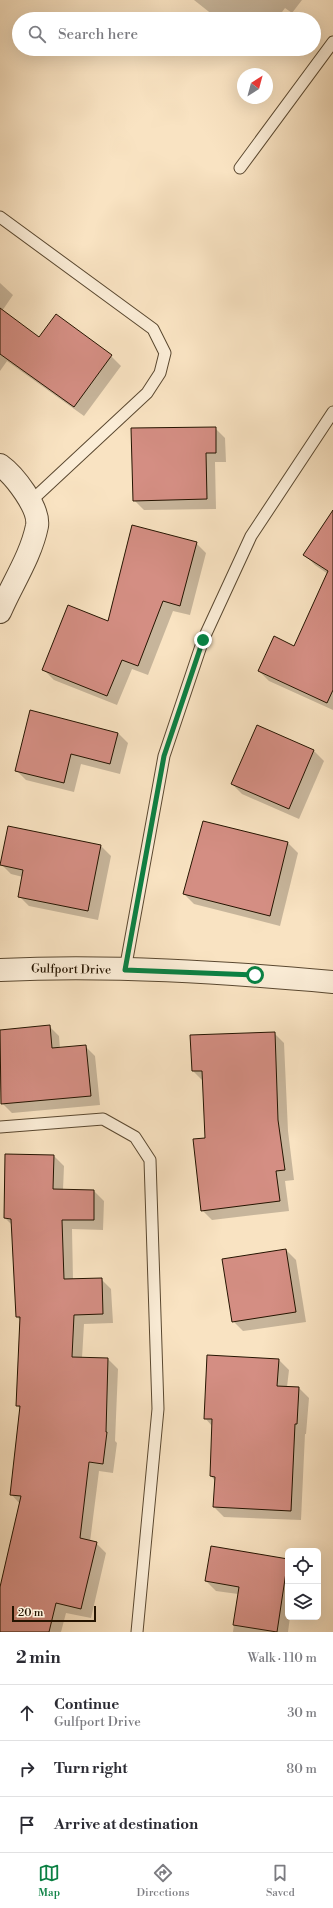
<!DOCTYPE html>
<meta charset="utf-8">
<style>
:root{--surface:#fff;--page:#f7f7f7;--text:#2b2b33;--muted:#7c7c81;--line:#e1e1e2;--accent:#0b8043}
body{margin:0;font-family:"Libre Bodoni",serif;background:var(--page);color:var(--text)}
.controls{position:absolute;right:12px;bottom:12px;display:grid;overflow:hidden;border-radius:6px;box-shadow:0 4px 16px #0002}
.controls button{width:36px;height:36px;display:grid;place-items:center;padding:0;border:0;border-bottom:1px solid var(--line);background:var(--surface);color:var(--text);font:20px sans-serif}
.compass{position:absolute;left:237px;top:68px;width:36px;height:36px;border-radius:50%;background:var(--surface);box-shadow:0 4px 16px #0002;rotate:36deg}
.scale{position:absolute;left:12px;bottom:10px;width:84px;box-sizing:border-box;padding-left:4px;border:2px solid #251400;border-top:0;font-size:11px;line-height:14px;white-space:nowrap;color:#251400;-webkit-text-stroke:3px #fbedd7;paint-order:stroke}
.stop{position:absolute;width:12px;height:12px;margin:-9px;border:3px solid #0b8043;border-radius:50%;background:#fff}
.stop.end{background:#0b8043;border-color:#fff;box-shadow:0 1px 4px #0008}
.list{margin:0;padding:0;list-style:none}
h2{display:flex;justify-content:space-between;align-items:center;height:52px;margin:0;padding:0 16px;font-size:17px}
h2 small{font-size:13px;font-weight:400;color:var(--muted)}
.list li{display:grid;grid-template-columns:26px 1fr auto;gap:12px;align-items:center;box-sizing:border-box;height:56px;padding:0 16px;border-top:1px solid var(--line)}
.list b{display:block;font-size:15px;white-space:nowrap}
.list p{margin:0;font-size:13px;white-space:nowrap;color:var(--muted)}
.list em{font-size:13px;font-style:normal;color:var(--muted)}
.icon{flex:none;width:22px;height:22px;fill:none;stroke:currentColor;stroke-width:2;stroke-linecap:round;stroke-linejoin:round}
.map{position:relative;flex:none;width:333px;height:1632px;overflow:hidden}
.search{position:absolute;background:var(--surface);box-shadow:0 4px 16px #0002;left:12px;right:12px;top:12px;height:44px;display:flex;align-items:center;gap:10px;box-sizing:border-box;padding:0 14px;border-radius:22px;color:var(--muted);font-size:15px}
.sheet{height:220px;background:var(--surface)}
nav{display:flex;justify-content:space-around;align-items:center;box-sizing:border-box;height:56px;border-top:1px solid var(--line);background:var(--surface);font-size:11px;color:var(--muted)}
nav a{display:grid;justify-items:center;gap:2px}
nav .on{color:var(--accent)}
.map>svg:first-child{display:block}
.shadow{fill:#0003}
.building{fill:#d48e83;stroke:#251400}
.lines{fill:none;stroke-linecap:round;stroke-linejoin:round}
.service-casing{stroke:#5a4830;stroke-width:13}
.minor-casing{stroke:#5a4830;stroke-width:24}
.service{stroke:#fbedd7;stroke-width:11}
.minor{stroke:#fbedd7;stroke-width:22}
.route{stroke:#0b8043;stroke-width:5}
.labels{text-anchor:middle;stroke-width:3.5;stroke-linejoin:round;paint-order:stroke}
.street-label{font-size:12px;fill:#251400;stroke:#fbedd7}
</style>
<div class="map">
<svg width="333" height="1632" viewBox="0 0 333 1632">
<rect width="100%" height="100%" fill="#f9e3c2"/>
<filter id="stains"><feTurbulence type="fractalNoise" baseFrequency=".005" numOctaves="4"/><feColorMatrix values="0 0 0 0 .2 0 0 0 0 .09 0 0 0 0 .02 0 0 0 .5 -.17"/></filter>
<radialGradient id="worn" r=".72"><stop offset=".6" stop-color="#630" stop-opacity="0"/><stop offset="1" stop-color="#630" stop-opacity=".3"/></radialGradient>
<g class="shadow">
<polygon points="194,0 302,0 292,13 285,8 277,19 218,19"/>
<polygon points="0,283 13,295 2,311 40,338 111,356 121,366 84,416 7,361 0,371"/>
<polygon points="215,428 225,438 226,462 215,462 216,509 144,510 134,500"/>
<polygon points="333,512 333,710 269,681 259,671 295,647 328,574 315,565 305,555"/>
<polygon points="196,543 206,553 190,615 173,611 148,675 132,669 117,705 54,680 44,670 109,622"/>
<polygon points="257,726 314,751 324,761 299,819 242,794 232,784"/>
<polygon points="118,733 128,743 120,774 81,764 74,792 26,780 16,770"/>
<polygon points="204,822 288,843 298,853 280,926 194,904 184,894"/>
<polygon points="101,846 111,856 98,920 29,906 19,896 23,877 11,874 1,864"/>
<polygon points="49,1026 59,1036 60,1049 85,1046 95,1056 100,1105 12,1113 2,1103 0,1082 0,1031"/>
<polygon points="274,1033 284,1043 288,1131 294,1180 285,1181 289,1211 212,1220 202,1210 206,1138 203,1081 193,1071"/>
<polygon points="54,1156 64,1166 63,1190 94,1191 104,1201 103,1230 72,1229 73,1280 101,1279 111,1289 113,1323 84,1324 82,1358 108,1359 118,1369 115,1441 117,1443 113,1473 99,1471 90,1542 96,1543 106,1553 91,1618 66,1613 61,1632 0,1632 0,1611 20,1504 11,1494 21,1409 17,1406 20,1320 17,1317 13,1226 5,1218"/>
<polygon points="286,1250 296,1260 306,1322 243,1331 233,1321"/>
<polygon points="279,1360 289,1370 287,1387 299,1388 309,1398 306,1434 305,1434 301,1520 224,1517 214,1507 215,1481 211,1476 212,1426 205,1418"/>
<polygon points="288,1560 288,1617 290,1617 288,1632 233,1632 238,1594 216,1591 206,1581"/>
</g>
<g class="building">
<polygon points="0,308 39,337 56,314 112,355 74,407 0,354"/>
<polygon points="216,427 216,453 206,453 207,499 133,501 131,428"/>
<polygon points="333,510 333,690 327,703 258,671 274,636 294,646 328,571 303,555"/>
<polygon points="132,525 197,542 180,606 163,601 138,666 122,660 107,696 42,670 68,605 108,621"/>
<polygon points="30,710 118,733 110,764 71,754 64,783 15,771"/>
<polygon points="257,725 314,750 289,809 231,784"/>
<polygon points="203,821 288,842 270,916 183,894"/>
<polygon points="8,826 101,845 88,911 18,897 23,870 0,865"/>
<polygon points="50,1025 52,1048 86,1045 91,1096 1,1104 0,1030"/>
<polygon points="275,1032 278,1120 285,1170 276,1171 280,1201 201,1211 193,1139 205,1138 202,1071 192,1071 190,1035"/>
<polygon points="5,1154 54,1155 53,1189 94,1190 94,1220 62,1220 64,1279 102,1278 103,1314 74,1315 72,1357 108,1358 106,1432 107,1432 103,1464 89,1462 80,1538 97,1542 81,1609 56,1603 49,1632 0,1632 0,1587 21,1496 10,1495 20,1406 16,1406 20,1317 16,1317 11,1219 4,1218"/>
<polygon points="286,1249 296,1312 232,1322 222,1259"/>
<polygon points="207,1355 279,1359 277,1386 299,1387 297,1424 295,1424 291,1511 213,1507 215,1477 210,1476 212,1419 204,1419"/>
<polygon points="211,1546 288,1559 277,1632 233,1625 239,1587 205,1581"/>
</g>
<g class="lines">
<g class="service-casing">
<g id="service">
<polyline points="240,168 333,42"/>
<polyline points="0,217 153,329 165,353 160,373 147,393 31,501"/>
<polyline points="125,970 164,756 203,640 251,536 333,412"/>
<polyline points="0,1127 103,1119 135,1137 150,1160 158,1409 137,1632"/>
</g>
</g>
<g class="minor-casing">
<g id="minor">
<path d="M 0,465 C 14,475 40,508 37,526 C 31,556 12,584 0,612"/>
<path d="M 0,970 C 111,965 223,972 333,982"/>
</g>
</g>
<use href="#service" class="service"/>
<use href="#minor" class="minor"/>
</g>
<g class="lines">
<polyline class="route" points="203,640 164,756 125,970 255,975"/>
</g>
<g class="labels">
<g class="street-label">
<text transform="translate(71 969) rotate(1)" y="4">Gulfport Drive</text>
</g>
</g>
<rect width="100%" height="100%" filter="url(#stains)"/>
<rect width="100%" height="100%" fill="url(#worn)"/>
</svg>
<div class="controls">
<button><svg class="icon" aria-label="locate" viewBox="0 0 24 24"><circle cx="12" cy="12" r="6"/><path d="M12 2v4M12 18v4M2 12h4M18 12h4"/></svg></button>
<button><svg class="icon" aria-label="layers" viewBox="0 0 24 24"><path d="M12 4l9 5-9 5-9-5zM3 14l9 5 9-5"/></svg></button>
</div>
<svg class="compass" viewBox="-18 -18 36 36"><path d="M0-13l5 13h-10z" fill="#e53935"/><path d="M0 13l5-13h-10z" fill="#7c7c81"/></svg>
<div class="scale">20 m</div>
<div class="stop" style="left:255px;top:975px"></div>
<div class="stop end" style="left:203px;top:640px"></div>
<div class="search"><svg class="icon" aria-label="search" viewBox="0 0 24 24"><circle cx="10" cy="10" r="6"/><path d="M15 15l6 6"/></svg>Search here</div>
</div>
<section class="sheet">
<h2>2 min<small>Walk · 110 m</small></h2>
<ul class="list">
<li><svg class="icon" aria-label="ahead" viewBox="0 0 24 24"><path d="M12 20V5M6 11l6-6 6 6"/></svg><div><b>Continue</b><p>Gulfport Drive</p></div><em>30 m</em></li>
<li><svg class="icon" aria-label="right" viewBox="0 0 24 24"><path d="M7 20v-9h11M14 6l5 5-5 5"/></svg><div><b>Turn right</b></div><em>80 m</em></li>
<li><svg class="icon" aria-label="arrive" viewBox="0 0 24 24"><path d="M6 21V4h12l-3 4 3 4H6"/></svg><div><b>Arrive at destination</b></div></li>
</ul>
</section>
<nav>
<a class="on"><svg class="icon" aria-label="map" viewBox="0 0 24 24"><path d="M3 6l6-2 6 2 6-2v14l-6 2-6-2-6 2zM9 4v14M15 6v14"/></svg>Map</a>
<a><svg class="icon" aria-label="directions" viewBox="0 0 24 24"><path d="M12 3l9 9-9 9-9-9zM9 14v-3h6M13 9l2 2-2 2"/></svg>Directions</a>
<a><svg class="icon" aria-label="saved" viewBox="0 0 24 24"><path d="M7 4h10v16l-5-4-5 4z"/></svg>Saved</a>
</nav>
